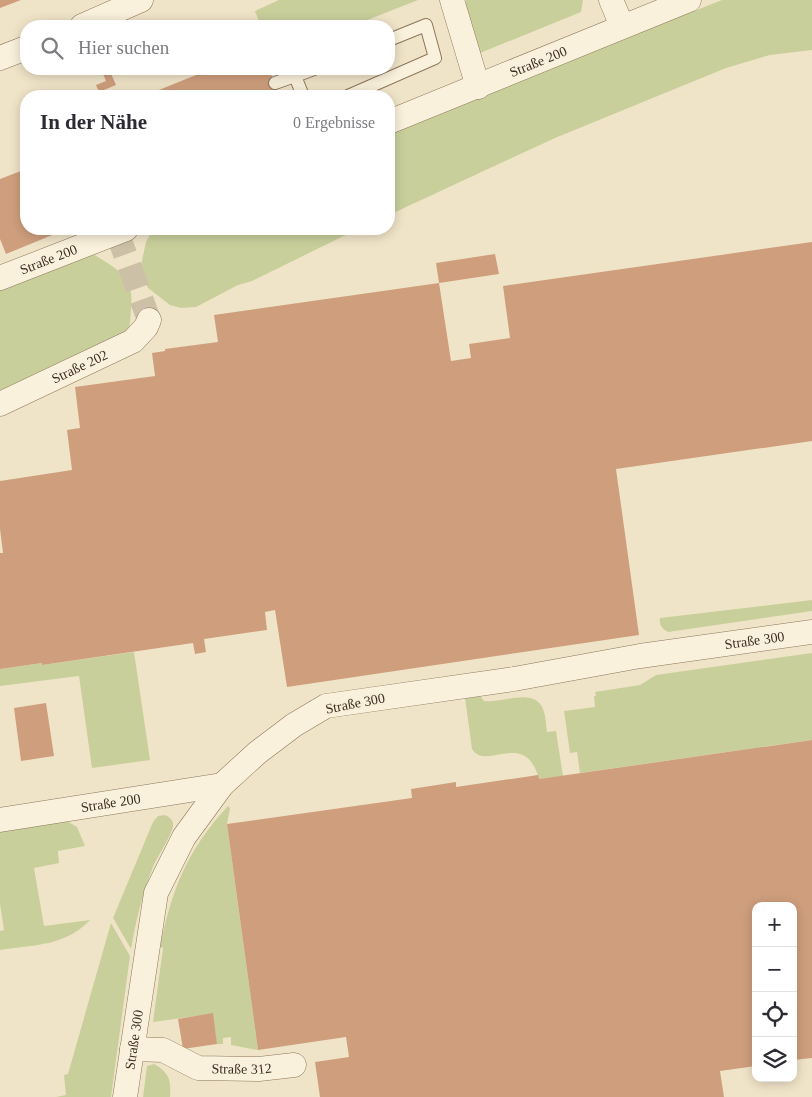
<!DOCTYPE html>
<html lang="de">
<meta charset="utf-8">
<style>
:root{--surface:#fff;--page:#f2f2f3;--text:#2b2b33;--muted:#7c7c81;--line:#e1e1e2}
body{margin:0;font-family:"Times New Roman",serif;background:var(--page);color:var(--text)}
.controls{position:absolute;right:15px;bottom:15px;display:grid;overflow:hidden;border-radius:10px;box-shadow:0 2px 12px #0003}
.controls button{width:45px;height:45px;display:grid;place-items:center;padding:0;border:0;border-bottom:1px solid var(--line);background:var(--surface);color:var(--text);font:25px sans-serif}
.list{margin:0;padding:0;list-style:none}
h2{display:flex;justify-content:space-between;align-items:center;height:65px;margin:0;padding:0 20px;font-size:21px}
h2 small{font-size:16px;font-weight:400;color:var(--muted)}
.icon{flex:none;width:28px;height:28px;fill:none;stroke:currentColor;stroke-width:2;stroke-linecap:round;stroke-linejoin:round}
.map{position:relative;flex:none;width:812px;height:1097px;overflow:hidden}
.search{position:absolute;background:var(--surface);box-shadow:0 2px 12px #0003;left:20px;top:20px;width:375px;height:55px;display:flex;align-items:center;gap:12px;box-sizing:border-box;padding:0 18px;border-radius:20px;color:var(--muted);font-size:19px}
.panel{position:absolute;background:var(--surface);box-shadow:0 2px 12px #0003;left:20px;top:90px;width:375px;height:145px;border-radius:20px}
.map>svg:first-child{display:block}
.green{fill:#c9cf9b}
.building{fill:#cf9f7d}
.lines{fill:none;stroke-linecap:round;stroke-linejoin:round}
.street-tunnel{stroke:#ccc0a6;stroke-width:24;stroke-dasharray:24 12;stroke-linecap:butt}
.lane-casing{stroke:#8d765c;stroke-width:14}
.street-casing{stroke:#8d765c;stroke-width:25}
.lane{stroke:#faf1dc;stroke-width:12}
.street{stroke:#faf1dc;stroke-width:24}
.labels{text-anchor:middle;stroke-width:4;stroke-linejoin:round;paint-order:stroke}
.street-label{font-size:14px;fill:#3d2e20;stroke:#f7eed8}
</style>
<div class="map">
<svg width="812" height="1097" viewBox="0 0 812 1097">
<rect width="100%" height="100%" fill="#f0e4c8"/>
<g class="green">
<polygon points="279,0 418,0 352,26 261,26 255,11"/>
<polygon points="466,0 583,0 581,12 480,53 466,15"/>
<polygon points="722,0 812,0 812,50 770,55 726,68 555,138 389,215 389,132"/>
<polygon points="153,229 358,229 252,281 238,285 196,307 181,308 170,305 148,288 140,270 146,242"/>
<path d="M 95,255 C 120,271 135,278 131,310 C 130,318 131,327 126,334 L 0,396 L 0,290 L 86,256 Z"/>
<path d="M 812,600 L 812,611 L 668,632 C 662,629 659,625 660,618 Z"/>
<polygon points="134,652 150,760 92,768 79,676 0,686 0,669 42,663 42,665"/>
<polygon points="812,653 812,740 580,773 577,752 570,753 564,711 595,707 594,696 596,696 595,692 640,685 656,675"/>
<path d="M 480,696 L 484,701 C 502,704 537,685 544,712 C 546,718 546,726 547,732 L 556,731 L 563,776 L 539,779 C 525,728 486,772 472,749 L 465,698 Z"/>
<path d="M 228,806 L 230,808 L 227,824 L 258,1050 L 231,1045 L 231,1037 L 223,1038 L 223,1044 L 217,1044 L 212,1014 L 153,1022 L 163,948 L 160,947 C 172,889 187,850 228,806 Z"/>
<path d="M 165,815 C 169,817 174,820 173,826 C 172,835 157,857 153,867 C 142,894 136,921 131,949 L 113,918 L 153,822 L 158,816 Z"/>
<path d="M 65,820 L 77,827 L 85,846 L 58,851 L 59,863 L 34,868 L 44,926 L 90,920 C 66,946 33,945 0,950 L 0,931 L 4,930 L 0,904 L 0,830 Z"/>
<polygon points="111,923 130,956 111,1097 56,1097 66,1095 64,1075 68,1074"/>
<path d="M 154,1064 C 170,1073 171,1081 170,1097 L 143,1097 L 147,1066 Z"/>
</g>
<g class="building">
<polygon points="0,0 21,0 0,8"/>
<polygon points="101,69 109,69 116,85 99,92 96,85 106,81"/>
<polygon points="211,69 269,69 280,96 144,96"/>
<polygon points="26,169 26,229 67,229 6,254 0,239 0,179"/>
<polygon points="812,242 812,441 616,469 639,635 287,687 275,610 265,612 267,630 204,639 206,652 195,654 193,643 42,665 42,663 0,669 0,553 3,553 0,529 0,481 72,470 67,430 80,428 75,387 155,376 152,353 165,351 165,349 218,342 214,315 439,283 451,361 471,358 469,344 510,338 503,286"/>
<polygon points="495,254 499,274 439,283 436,263"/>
<polygon points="46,703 54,756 21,761 14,708"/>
<polygon points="812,740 812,1058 793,1060 793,906 756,906 756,1066 720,1071 724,1097 320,1097 315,1062 349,1057 346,1037 258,1050 227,824 412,798 411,789 456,782 456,787 538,775 539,779"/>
<polygon points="213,1013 217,1044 183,1049 178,1019"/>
</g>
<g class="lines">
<polyline class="street-tunnel" points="117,232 149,320"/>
<g class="lane-casing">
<g id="lane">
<polyline points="295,76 314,69"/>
<polyline points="275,83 295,76 303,96"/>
<polyline points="348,96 435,58 426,25 389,40"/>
</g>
</g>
<g class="street-casing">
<g id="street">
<polyline points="452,0 478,87"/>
<polyline points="611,0 622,26"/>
<polyline points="82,26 141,0"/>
<polyline points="0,58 26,48"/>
<path id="s1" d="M 389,122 L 689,0"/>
<path id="s2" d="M 0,278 L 126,229"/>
<path id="s3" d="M 0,404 L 133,341 L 146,327 L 149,320"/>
<path id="s4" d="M 0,820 L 222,785"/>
<path id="s5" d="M 132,1049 L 163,1050 L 198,1068 L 259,1069 L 294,1065"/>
<path id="s6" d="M 125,1097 L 156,893 L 184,837 L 222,785 L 257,753 L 294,725 L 326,706 L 514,679 L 640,656 L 812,632"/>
</g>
</g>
<use href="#lane" class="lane"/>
<use href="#street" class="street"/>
</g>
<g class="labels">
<g class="street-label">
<text dy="5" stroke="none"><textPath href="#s1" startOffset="161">Straße 200</textPath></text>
<text dy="5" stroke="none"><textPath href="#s2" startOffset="52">Straße 200</textPath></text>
<text dy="5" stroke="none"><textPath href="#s3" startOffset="88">Straße 202</textPath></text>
<text dy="5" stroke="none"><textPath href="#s6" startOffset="898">Straße 300</textPath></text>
<text transform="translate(355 703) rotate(-11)" y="5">Straße 300</text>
<text dy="5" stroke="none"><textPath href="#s4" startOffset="112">Straße 200</textPath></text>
<text dy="5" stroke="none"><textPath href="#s6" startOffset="58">Straße 300</textPath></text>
<text dy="5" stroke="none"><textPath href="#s5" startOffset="114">Straße 312</textPath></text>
</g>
</g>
</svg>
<div class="controls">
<button>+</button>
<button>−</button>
<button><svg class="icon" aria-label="locate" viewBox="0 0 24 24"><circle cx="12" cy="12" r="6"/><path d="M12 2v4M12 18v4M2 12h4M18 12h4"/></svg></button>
<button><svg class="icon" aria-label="layers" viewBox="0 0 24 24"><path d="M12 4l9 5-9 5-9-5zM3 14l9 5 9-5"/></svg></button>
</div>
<div class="search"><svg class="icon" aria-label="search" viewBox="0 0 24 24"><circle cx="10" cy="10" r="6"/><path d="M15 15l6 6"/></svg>Hier suchen</div>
<section class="panel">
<h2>In der Nähe<small>0 Ergebnisse</small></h2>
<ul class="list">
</ul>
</section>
</div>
